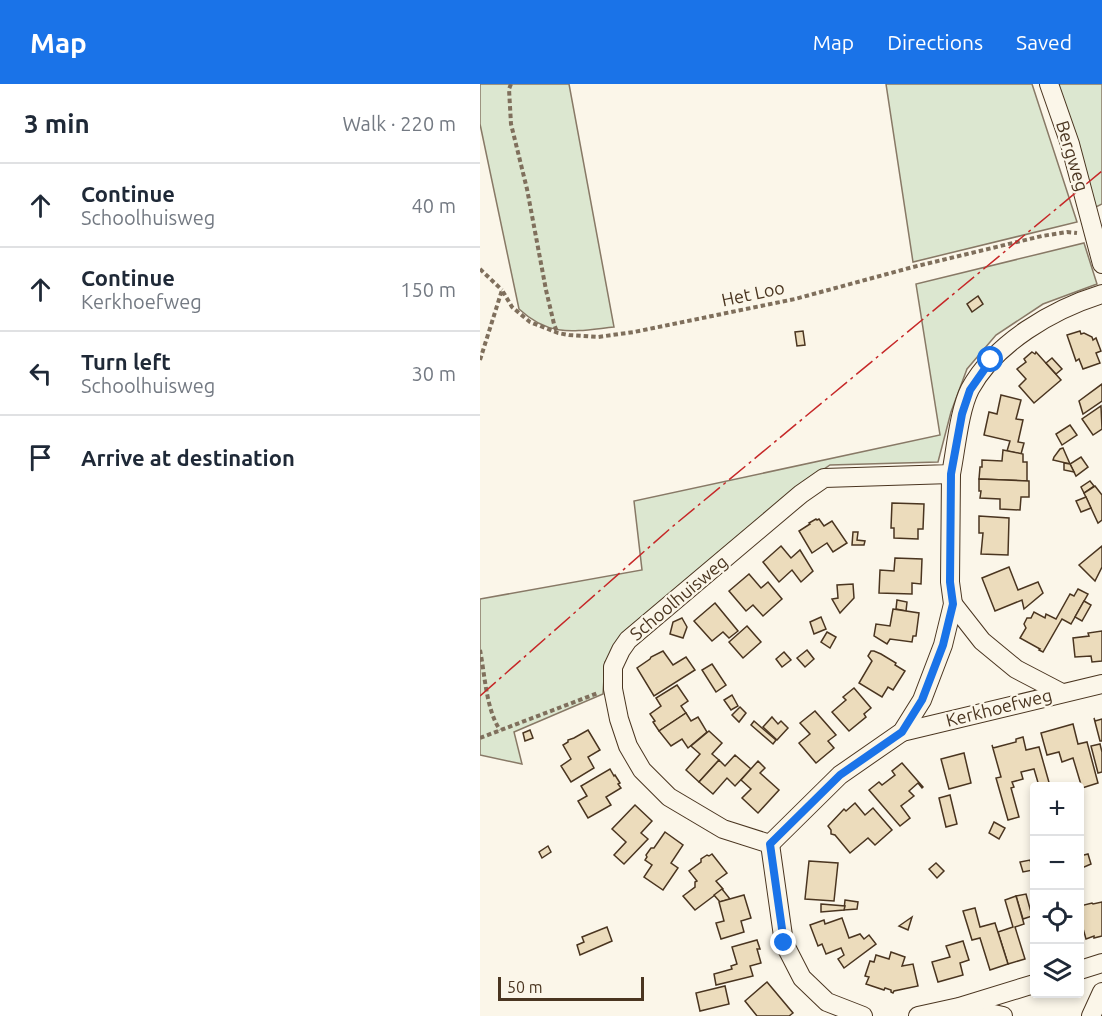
<!DOCTYPE html>
<meta charset="utf-8">
<style>
:root{--surface:#fff;--page:#f6f6f7;--text:#1f2937;--muted:#747a83;--line:#e0e1e3;--accent:#1a73e8}
body{margin:0;font-family:Ubuntu,sans-serif;background:var(--page);color:var(--text)}
.controls{position:absolute;right:18px;bottom:18px;display:grid;overflow:hidden;border-radius:6px;box-shadow:0 3px 9px #0003}
.controls button{width:54px;height:54px;display:grid;place-items:center;padding:0;border:0;border-bottom:2px solid var(--line);background:var(--surface);color:var(--text);font:30px sans-serif}
.scale{position:absolute;left:18px;bottom:15px;width:146px;box-sizing:border-box;padding-left:6px;border:3px solid #4a3520;border-top:0;font-size:16px;line-height:21px;white-space:nowrap;color:#4a3520;-webkit-text-stroke:4px #fbf6e9;paint-order:stroke}
.stop{position:absolute;width:18px;height:18px;margin:-14px;border:4px solid #1a73e8;border-radius:50%;background:#fff}
.stop.end{background:#1a73e8;border-color:#fff;box-shadow:0 2px 6px #0008}
.list{margin:0;padding:0;list-style:none}
h2{display:flex;justify-content:space-between;align-items:center;height:78px;margin:0;padding:0 24px;font-size:26px}
h2 small{font-size:20px;font-weight:400;color:var(--muted)}
.list li{display:grid;grid-template-columns:39px 1fr auto;gap:18px;align-items:center;box-sizing:border-box;height:84px;padding:0 24px;border-top:2px solid var(--line)}
.list b{display:block;font-size:22px;white-space:nowrap}
.list p{margin:0;font-size:20px;white-space:nowrap;color:var(--muted)}
.list em{font-size:20px;font-style:normal;color:var(--muted)}
.icon{flex:none;width:33px;height:33px;fill:none;stroke:currentColor;stroke-width:2;stroke-linecap:round;stroke-linejoin:round}
.map{position:relative;flex:none;width:622px;height:932px;overflow:hidden}
header{display:flex;align-items:center;gap:36px;box-sizing:border-box;height:84px;padding:0 30px;background:var(--accent);color:#fff}
header strong{font-size:28px}
nav{display:flex;gap:33px;margin-inline-start:auto;font-size:21px}
main{display:flex}
aside{flex:1;background:var(--surface)}
.map>svg:first-child{display:block}
.green{fill:#dce7d0;stroke:#887966;stroke-width:1.5}
.building{fill:#ecdcbc;stroke:#4a3520;stroke-width:1.5}
.lines{fill:none;stroke-linecap:round;stroke-linejoin:round}
.street-casing{stroke:#4a3520;stroke-width:20}
.path{stroke:#7f6f5c;stroke-width:4;stroke-dasharray:4.5 3;stroke-linecap:butt}
.street{stroke:#fbf6e9;stroke-width:18}
.power{stroke:#c62828;stroke-width:1.5;stroke-dasharray:21 4.5 3 4.5;stroke-linecap:butt}
.route{stroke:#1a73e8;stroke-width:8}
.labels{text-anchor:middle;stroke-width:4.5;stroke-linejoin:round;paint-order:stroke}
.street-label{font-size:18px;fill:#4a3520;stroke:#fbf6e9}
</style>
<header>
<strong>Map</strong>
<nav><a>Map</a><a>Directions</a><a>Saved</a></nav>
</header>
<main>
<aside>
<h2>3 min<small>Walk · 220 m</small></h2>
<ul class="list">
<li><svg class="icon" aria-label="ahead" viewBox="0 0 24 24"><path d="M12 20V5M6 11l6-6 6 6"/></svg><div><b>Continue</b><p>Schoolhuisweg</p></div><em>40 m</em></li>
<li><svg class="icon" aria-label="ahead" viewBox="0 0 24 24"><path d="M12 20V5M6 11l6-6 6 6"/></svg><div><b>Continue</b><p>Kerkhoefweg</p></div><em>150 m</em></li>
<li><svg class="icon" aria-label="left" viewBox="0 0 24 24"><path d="M17 20v-9H6M10 6l-5 5 5 5"/></svg><div><b>Turn left</b><p>Schoolhuisweg</p></div><em>30 m</em></li>
<li><svg class="icon" aria-label="arrive" viewBox="0 0 24 24"><path d="M6 21V4h12l-3 4 3 4H6"/></svg><div><b>Arrive at destination</b></div></li>
</ul>
</aside>
<div class="map">
<svg width="622" height="932" viewBox="0 0 622 932">
<rect width="100%" height="100%" fill="#fbf6e9"/>
<g class="green">
<path d="M 0,0 L 89,0 L 134,243 C 95,247 70,254 39,225 L 0,40 Z"/>
<polygon points="406,0 552,0 597,138 433,178"/>
<polygon points="573,0 622,0 622,120 614,124"/>
<polygon points="604,159 617,200 563,220 516,251 487,285 471,328 458,378 350,381 316,404 125,578 123,610 34,648 42,680 0,671 0,515 162,486 154,417 460,351 436,200"/>
</g>
<g class="building">
<polygon points="498,212 503,220 492,228 487,220"/>
<polygon points="323,247 325,261 317,262 315,248"/>
<polygon points="600,247 601,250 604,249 612,253 613,256 616,254 621,267 616,269 620,279 603,285 599,275 596,277 587,251"/>
<polygon points="552,268 555,270 556,268 581,296 554,319 539,302 546,295 537,285 546,278 544,275"/>
<polygon points="572,274 582,285 576,290 566,279"/>
<polygon points="622,300 622,317 603,330 599,317"/>
<polygon points="521,311 541,316 536,335 543,336 538,358 544,359 541,370 527,367 530,357 504,351 509,328 517,330"/>
<polygon points="621,322 622,345 613,351 602,335"/>
<polygon points="590,341 597,351 582,361 576,350"/>
<polygon points="583,364 590,380 573,376 574,373 580,365"/>
<polygon points="523,366 543,370 543,378 547,378 547,397 499,395 500,383 502,383 502,376 522,377"/>
<polygon points="601,373 608,383 596,392 590,380"/>
<polygon points="584,379 590,380 594,388 584,386"/>
<polygon points="499,395 549,397 549,413 541,413 540,426 520,425 520,415 500,414 501,407 499,407"/>
<polygon points="610,397 614,402 604,409 601,403"/>
<polygon points="615,402 622,411 622,436 618,439 604,409"/>
<polygon points="606,413 611,424 601,428 596,417"/>
<polygon points="412,419 444,420 443,445 438,445 438,455 414,454 414,444 411,444"/>
<polygon points="499,432 529,434 528,471 501,470 503,449 499,449"/>
<polygon points="336,435 337,436 339,435 344,442 352,437 367,459 353,468 347,459 332,469 319,447 330,440 329,439"/>
<polygon points="373,448 378,448 377,456 385,457 384,461 372,461"/>
<polygon points="301,462 311,474 320,466 333,487 321,498 312,486 299,498 283,478"/>
<polygon points="622,462 622,483 615,497 599,481"/>
<polygon points="415,474 442,475 441,500 432,499 432,510 399,509 400,486 414,487"/>
<polygon points="529,483 538,506 558,498 563,509 544,525 542,516 515,527 502,494"/>
<polygon points="269,490 281,504 288,498 302,515 283,532 273,521 266,527 249,507"/>
<polygon points="373,500 374,514 360,529 352,515 358,514 357,501"/>
<polygon points="598,505 608,510 591,540 582,535 563,568 559,566 560,565 540,554 546,544 544,540 547,534 551,534 554,528 565,534 566,530 576,535 590,510 594,512"/>
<polygon points="417,516 427,518 426,527 416,525"/>
<polygon points="604,517 611,521 602,537 595,533"/>
<polygon points="235,519 258,547 249,554 243,548 232,557 214,537"/>
<polygon points="413,525 439,529 436,552 433,552 432,558 410,555 407,560 394,552 396,540 410,542"/>
<polygon points="341,533 346,545 334,550 330,538"/>
<polygon points="202,534 207,543 203,554 190,550 193,538"/>
<polygon points="267,542 281,558 263,574 249,558"/>
<polygon points="622,547 622,577 612,578 611,572 595,573 593,554 609,552 608,549"/>
<polygon points="347,548 356,553 350,564 341,558"/>
<polygon points="327,566 334,575 325,583 317,574"/>
<polygon points="183,567 193,581 206,573 215,586 174,612 157,584 170,575 171,573"/>
<polygon points="391,567 394,567 401,570 416,579 415,581 425,587 413,606 408,603 402,613 379,599 392,577 388,572"/>
<polygon points="304,568 311,576 302,583 296,575"/>
<polygon points="232,580 246,601 236,608 222,586"/>
<polygon points="197,601 208,617 201,622 206,629 179,647 173,638 175,637 170,630 181,622 176,614"/>
<polygon points="374,604 391,624 384,630 386,633 369,647 352,628 366,616 363,613"/>
<polygon points="252,611 258,622 251,626 244,616"/>
<polygon points="260,623 266,629 259,638 252,631"/>
<polygon points="335,627 356,651 348,657 354,664 336,679 319,659 330,650 320,639"/>
<polygon points="206,629 211,637 218,633 227,648 208,664 202,655 191,662 179,647"/>
<polygon points="292,633 298,640 301,637 308,644 297,656 283,643"/>
<polygon points="614,634 615,637 622,635 622,657 620,657"/>
<polygon points="274,637 296,656 293,660 271,641"/>
<polygon points="593,640 598,660 607,658 618,699 602,704 593,674 582,678 579,668 567,671 561,649"/>
<polygon points="50,646 53,654 45,657 43,649"/>
<polygon points="108,646 120,666 108,673 114,684 91,698 81,682 91,675 83,661 88,658 88,656 94,654"/>
<polygon points="229,647 242,659 232,670 239,676 219,698 206,686 220,670 211,662"/>
<polygon points="543,653 546,666 559,663 570,702 559,702 554,685 541,688 543,695 532,698 534,703 531,704 539,733 528,736 516,694 521,693 512,661 513,664 536,658 536,655"/>
<polygon points="620,660 622,668 622,688 618,689 611,662"/>
<polygon points="484,669 491,699 469,705 461,675"/>
<polygon points="255,671 271,685 255,702 247,694 233,710 219,698 239,676 245,682"/>
<polygon points="278,677 285,684 280,689 299,706 278,729 262,714 271,705 261,696"/>
<polygon points="422,679 443,703 442,704 438,699 429,707 434,712 421,722 430,734 420,742 389,706 399,698 402,701 415,691 412,687"/>
<polygon points="130,685 134,692 135,691 140,699 138,700 141,704 126,713 131,721 108,734 98,717 107,712 101,702"/>
<polygon points="470,711 477,740 466,743 459,714"/>
<polygon points="375,719 385,731 393,724 412,746 395,761 388,754 370,769 355,751 351,750 351,746 348,742 364,725 366,727"/>
<polygon points="155,721 172,737 161,749 168,755 144,780 134,771 146,758 132,745"/>
<polygon points="514,738 525,744 519,755 509,749"/>
<polygon points="185,748 203,761 191,779 198,784 183,806 164,793 172,781 165,776 167,773 166,771 171,764 174,764"/>
<polygon points="68,762 71,768 62,774 59,768"/>
<polygon points="232,770 247,789 236,797 243,805 215,826 203,812 215,803 215,798 217,797 209,787 221,778 221,775 227,771 229,772"/>
<polygon points="608,770 611,780 602,784 600,772"/>
<polygon points="550,776 553,786 543,788 540,778"/>
<polygon points="329,777 358,779 354,817 325,815"/>
<polygon points="456,779 464,787 457,794 449,785"/>
<polygon points="242,805 250,815 240,818 234,811"/>
<polygon points="546,810 552,832 543,835 536,812"/>
<polygon points="264,811 271,834 261,837 264,848 241,855 236,839 244,837 239,818"/>
<polygon points="536,812 544,840 535,843 545,875 528,880 518,848 533,843 525,816"/>
<polygon points="365,816 378,818 377,825 364,826"/>
<polygon points="622,818 622,852 614,854 614,852 606,855 600,834 600,822 612,819 613,820"/>
<polygon points="341,820 365,822 364,826 341,828"/>
<polygon points="495,824 500,843 515,839 528,880 510,886 500,854 492,856 483,827"/>
<polygon points="432,833 428,846 419,842"/>
<polygon points="362,834 369,854 380,850 384,855 389,851 396,860 364,884 358,875 364,871 361,864 346,870 342,860 338,862 330,841 344,836 345,840"/>
<polygon points="127,843 132,857 100,871 97,861 104,858 102,853"/>
<polygon points="277,856 280,865 277,865 281,879 270,882 273,892 236,901 234,890 252,885 251,882 257,880 252,863"/>
<polygon points="483,857 489,876 480,879 483,891 458,898 452,878 470,873 466,862"/>
<polygon points="411,868 425,873 422,882 433,880 438,902 414,907 413,909 411,908 411,906 405,904 404,906 386,900 389,893 385,892 390,877 394,878 396,871 409,875"/>
<polygon points="287,898 313,929 309,932 277,932 265,917"/>
<polygon points="245,902 249,920 220,927 216,909"/>
</g>
<g class="lines">
<g class="street-casing">
<g id="street">
<polyline points="569,0 590,60 622,180"/>
<polyline points="473,520 502,557 536,585 582,609"/>
<polyline points="422,648 622,600"/>
<polyline points="290,760 360,691 422,648 442,616 463,561 473,520 470,498 471,390"/>
<polyline points="600,886 622,879"/>
<polyline points="481,923 523,932"/>
<path d="M 383,932 L 347,918 L 322,894 L 304,859 L 290,760 L 243,745 L 189,713 L 162,686 L 148,662 L 139,635 L 133,605 L 133,583 L 141,566 L 148,556 L 321,410 L 344,394 L 471,390 C 476,365 479,327 490,305 C 515,259 573,225 622,210"/>
<polyline points="438,932 479,923 554,900"/>
<polyline points="611,932 622,908"/>
</g>
</g>
<g class="path">
<polyline points="31,0 29,5 31,40 47,105 66,206 74,240 77,248"/>
<polyline points="0,185 22,206"/>
<polyline points="0,276 22,206 32,223 50,238 78,249 89,251 118,253 154,248 315,215 433,183 562,152 587,148 597,149"/>
<path d="M 0,566 C 5,591 6,625 20,646"/>
<polyline points="0,654 118,609"/>
</g>
<use href="#street" class="street"/>
<polyline class="power" points="0,612 192,443 622,87"/>
</g>
<g class="lines">
<polyline class="route" points="304,859 290,760 360,691 422,648 442,616 463,561 473,520 470,498 471,390 482,330 490,306 511,276"/>
</g>
<g class="labels">
<g class="street-label">
<text transform="translate(592 72) rotate(73)" y="6">Bergweg</text>
<text transform="translate(273 210) rotate(-12)" y="6">Het Loo</text>
<text transform="translate(199 514) rotate(-40)" y="6">Schoolhuisweg</text>
<text transform="translate(519 624) rotate(-14)" y="6">Kerkhoefweg</text>
</g>
</g>
</svg>
<div class="controls">
<button>+</button>
<button>−</button>
<button><svg class="icon" aria-label="locate" viewBox="0 0 24 24"><circle cx="12" cy="12" r="6"/><path d="M12 2v4M12 18v4M2 12h4M18 12h4"/></svg></button>
<button><svg class="icon" aria-label="layers" viewBox="0 0 24 24"><path d="M12 4l9 5-9 5-9-5zM3 14l9 5 9-5"/></svg></button>
</div>
<div class="scale">50 m</div>
<div class="stop" style="left:511px;top:276px"></div>
<div class="stop end" style="left:304px;top:859px"></div>
</div>
</main>
